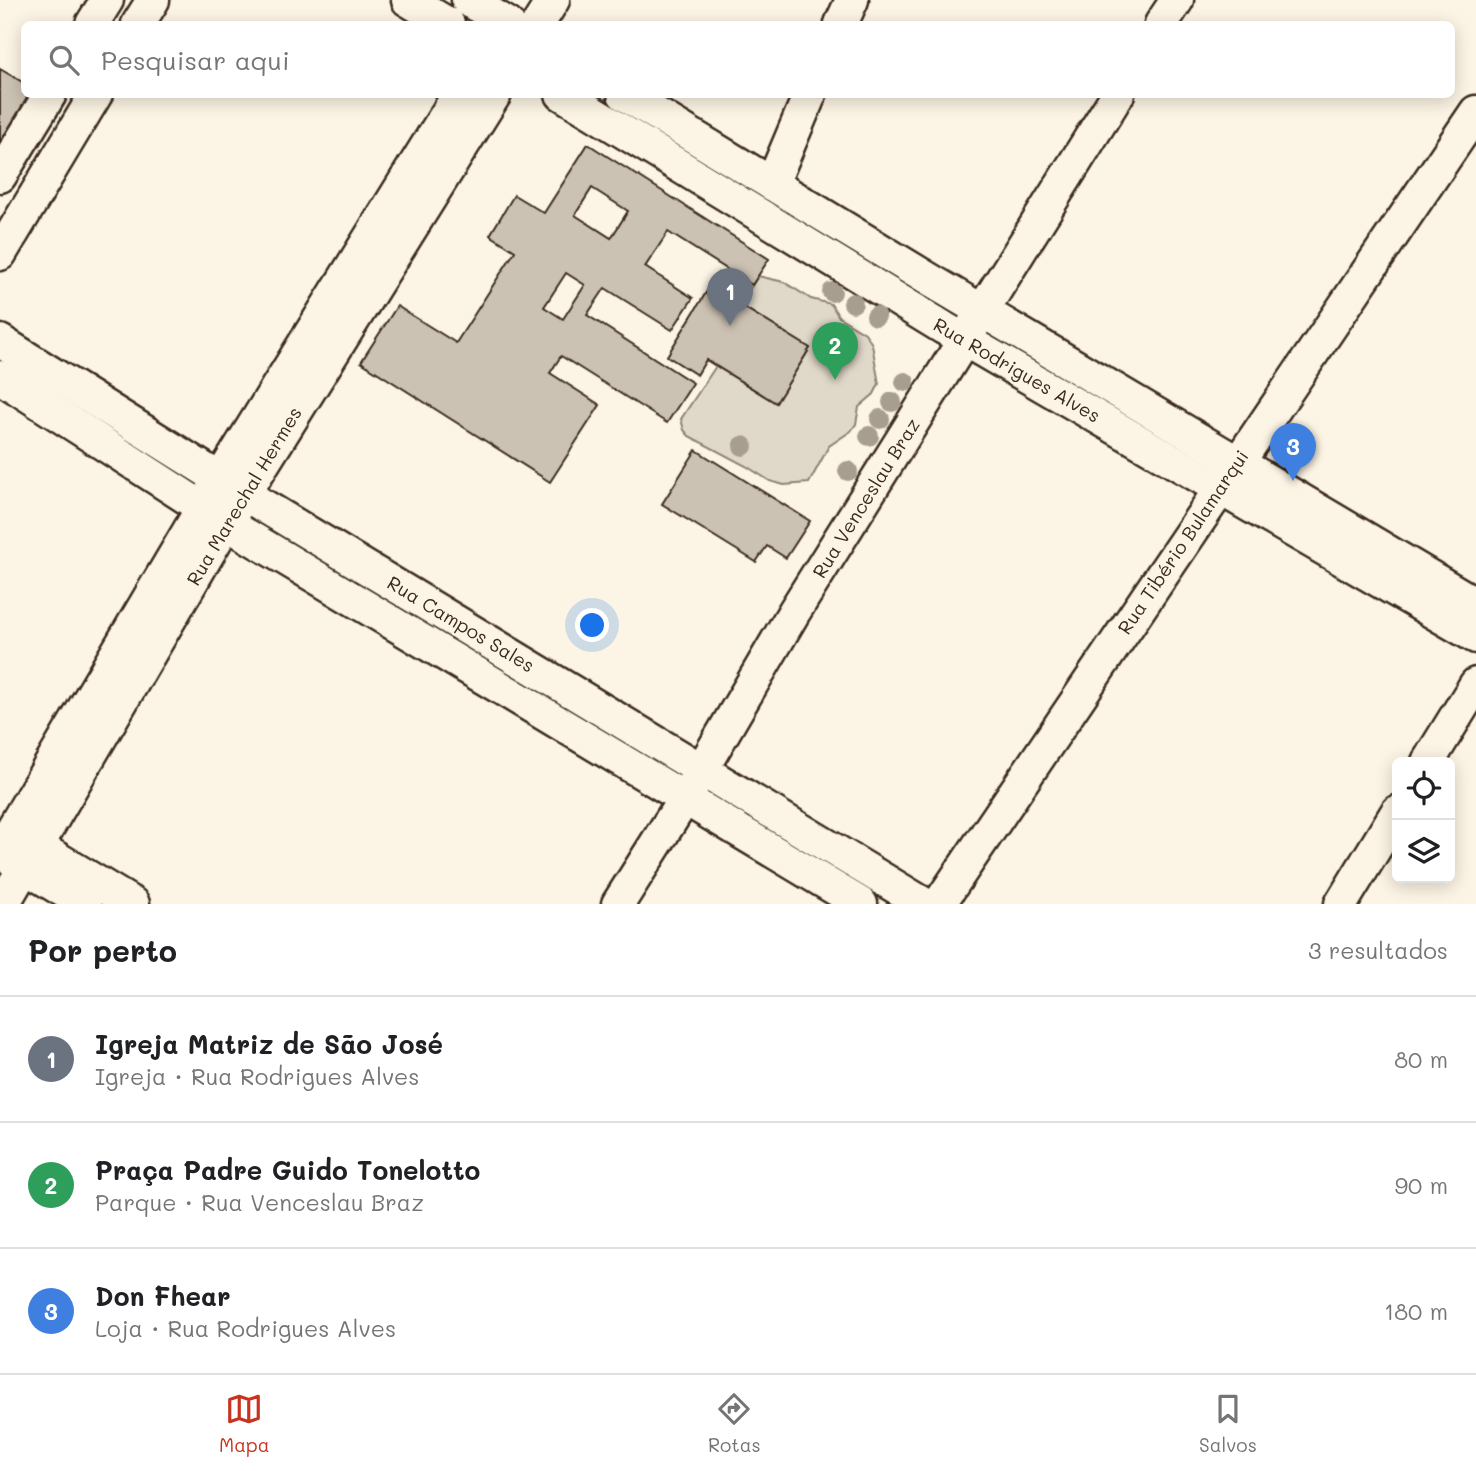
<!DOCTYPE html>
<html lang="pt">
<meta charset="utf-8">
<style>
:root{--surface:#fff;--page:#f2f2f2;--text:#202124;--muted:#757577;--line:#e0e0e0;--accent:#c8321e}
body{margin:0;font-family:Mali,sans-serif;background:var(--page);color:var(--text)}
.controls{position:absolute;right:21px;bottom:21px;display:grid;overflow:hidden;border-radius:10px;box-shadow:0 4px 18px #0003}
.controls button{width:63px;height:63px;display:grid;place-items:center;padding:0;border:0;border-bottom:2px solid var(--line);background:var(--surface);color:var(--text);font:35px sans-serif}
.you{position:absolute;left:593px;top:626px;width:24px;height:24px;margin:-18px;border:5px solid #fff;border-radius:50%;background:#1a73e8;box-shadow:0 0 0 10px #1a73e833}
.badge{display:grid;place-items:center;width:46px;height:46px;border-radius:50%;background:var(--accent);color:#fff;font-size:23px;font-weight:700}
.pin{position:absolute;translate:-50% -58px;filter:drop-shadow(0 2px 4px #0008)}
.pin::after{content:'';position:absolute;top:37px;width:24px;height:21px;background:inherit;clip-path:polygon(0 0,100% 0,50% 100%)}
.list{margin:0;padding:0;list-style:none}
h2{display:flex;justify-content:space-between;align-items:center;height:91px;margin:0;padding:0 28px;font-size:30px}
h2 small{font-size:23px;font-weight:400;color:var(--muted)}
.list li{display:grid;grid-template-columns:46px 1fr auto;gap:21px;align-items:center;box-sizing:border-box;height:126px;padding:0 28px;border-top:2px solid var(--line)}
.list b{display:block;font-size:26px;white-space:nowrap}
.list p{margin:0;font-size:23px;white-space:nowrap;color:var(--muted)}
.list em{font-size:23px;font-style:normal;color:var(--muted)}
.icon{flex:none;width:38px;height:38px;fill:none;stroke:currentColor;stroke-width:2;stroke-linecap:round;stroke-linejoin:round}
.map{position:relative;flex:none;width:1476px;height:904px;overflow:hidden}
.search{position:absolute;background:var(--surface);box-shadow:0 4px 18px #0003;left:21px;right:21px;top:21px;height:77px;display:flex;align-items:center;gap:18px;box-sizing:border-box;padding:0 24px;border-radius:10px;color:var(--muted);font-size:26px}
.sheet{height:469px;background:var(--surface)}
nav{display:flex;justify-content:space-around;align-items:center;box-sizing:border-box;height:98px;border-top:2px solid var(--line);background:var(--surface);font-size:19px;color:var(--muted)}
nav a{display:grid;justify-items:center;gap:4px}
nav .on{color:var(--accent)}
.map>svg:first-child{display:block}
.green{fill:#e0d8c8;stroke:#8e8173;stroke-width:2}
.building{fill:#ccc2b3;stroke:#3b2a1e;stroke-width:2;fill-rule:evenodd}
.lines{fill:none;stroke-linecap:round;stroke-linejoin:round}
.minor-casing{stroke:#3b2a1e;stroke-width:37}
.minor{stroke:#fcf5e5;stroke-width:32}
.tree{fill:#a89e8f}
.labels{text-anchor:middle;stroke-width:5;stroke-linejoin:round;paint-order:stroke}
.street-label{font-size:19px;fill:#3b2a1e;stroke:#fcf5e5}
</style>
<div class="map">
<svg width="1476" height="904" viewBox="0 0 1476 904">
<rect width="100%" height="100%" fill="#fcf5e5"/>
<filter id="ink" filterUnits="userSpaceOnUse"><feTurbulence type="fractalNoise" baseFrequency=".0143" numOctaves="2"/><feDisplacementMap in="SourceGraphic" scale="14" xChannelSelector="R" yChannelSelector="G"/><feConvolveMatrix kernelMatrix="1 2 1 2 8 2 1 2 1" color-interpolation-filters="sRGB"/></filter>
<g filter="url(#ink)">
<polygon class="green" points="758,276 784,282 811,299 831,304 839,317 865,333 872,344 879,384 874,394 859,407 856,424 851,431 829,446 809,483 784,485 770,481 746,466 689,436 684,430 681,419 716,366 776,403 810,348 740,305"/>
<g class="building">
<polygon points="0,69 24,83 24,94 37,94 0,161"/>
<path d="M 588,144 L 769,259 L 752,285 L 668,232 L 645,267 L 693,298 L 672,330 L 605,288 L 587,315 L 693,383 L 667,423 L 561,356 L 550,373 L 600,405 L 550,482 L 361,362 L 397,306 L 456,343 L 515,251 L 490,235 L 514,195 L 544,213 ZM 592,188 L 628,211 L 611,238 L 575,215 ZM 566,273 L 585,285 L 563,319 L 544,307 Z"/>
<polygon points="718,273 748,291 740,305 810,348 776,403 706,360 697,375 667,356"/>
<polygon points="696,450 810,521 786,558 767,546 756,562 662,504"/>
</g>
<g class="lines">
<g class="minor-casing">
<g id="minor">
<polyline points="408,0 448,24"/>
<polyline points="468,0 508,24"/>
<polyline points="92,24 107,0"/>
<polyline points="138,24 153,0"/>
<polyline points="538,24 553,0"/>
<polyline points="841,24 852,0"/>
<polyline points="1161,24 1177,0"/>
<polyline points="562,94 944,328 1476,637"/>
<polyline points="624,94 930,280 1476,604"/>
<polyline points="0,176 50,94"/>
<polyline points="772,184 810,94"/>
<polyline points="0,254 96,94"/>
<polyline points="0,341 244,494 924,904"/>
<polyline points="0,377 226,523 861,904"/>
<polyline points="1428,762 1476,684"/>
<polyline points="20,836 133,904"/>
<polyline points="0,850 203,507 459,94"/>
<polyline points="7,856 85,904"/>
<polyline points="3,904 226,523 495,94"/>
<polyline points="618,904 685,798 794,612 1118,94"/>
<polyline points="939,904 1476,112"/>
<polyline points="1341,904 1397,812"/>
</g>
</g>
<use href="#minor" class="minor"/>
</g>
<g class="tree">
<circle cx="832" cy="292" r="10"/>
<circle cx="853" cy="303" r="10"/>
<circle cx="876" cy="316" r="10"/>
<circle cx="905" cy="382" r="10"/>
<circle cx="892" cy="402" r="10"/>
<circle cx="880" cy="419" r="10"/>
<circle cx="869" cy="436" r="10"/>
<circle cx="743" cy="446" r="10"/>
<circle cx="848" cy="471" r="10"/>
</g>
</g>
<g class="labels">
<g class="street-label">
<text transform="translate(1017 370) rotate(30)" y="7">Rua Rodrigues Alves</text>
<text transform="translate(244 496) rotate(-59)" y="7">Rua Marechal Hermes</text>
<text transform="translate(866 498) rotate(-58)" y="7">Rua Venceslau Braz</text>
<text transform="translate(1183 542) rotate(-56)" y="7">Rua Tibério Bulamarqui</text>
<text transform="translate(461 624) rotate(31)" y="7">Rua Campos Sales</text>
</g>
</g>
</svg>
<div class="controls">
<button><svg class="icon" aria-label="locate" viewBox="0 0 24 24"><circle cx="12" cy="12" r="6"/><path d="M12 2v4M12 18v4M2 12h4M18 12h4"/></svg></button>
<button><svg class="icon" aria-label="layers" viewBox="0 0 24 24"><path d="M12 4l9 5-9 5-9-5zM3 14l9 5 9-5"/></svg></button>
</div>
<div class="you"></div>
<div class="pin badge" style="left:730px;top:326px;background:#6b7280">1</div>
<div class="pin badge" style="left:835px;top:380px;background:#2e9e5b">2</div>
<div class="pin badge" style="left:1293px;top:481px;background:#3f7fe0">3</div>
<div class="search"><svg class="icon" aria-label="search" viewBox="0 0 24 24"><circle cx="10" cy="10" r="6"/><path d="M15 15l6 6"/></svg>Pesquisar aqui</div>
</div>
<section class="sheet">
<h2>Por perto<small>3 resultados</small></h2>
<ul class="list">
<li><span class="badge" style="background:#6b7280">1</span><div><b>Igreja Matriz de São José</b><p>Igreja · Rua Rodrigues Alves</p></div><em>80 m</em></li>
<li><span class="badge" style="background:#2e9e5b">2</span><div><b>Praça Padre Guido Tonelotto</b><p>Parque · Rua Venceslau Braz</p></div><em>90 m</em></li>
<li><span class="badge" style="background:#3f7fe0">3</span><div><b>Don Fhear</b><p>Loja · Rua Rodrigues Alves</p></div><em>180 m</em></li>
</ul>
</section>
<nav>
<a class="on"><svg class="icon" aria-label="map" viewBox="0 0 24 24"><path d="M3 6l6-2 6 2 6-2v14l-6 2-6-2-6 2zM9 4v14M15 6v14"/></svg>Mapa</a>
<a><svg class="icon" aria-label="directions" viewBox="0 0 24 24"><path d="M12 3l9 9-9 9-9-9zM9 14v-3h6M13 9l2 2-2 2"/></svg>Rotas</a>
<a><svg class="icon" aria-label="saved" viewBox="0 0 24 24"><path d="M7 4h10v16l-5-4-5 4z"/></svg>Salvos</a>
</nav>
